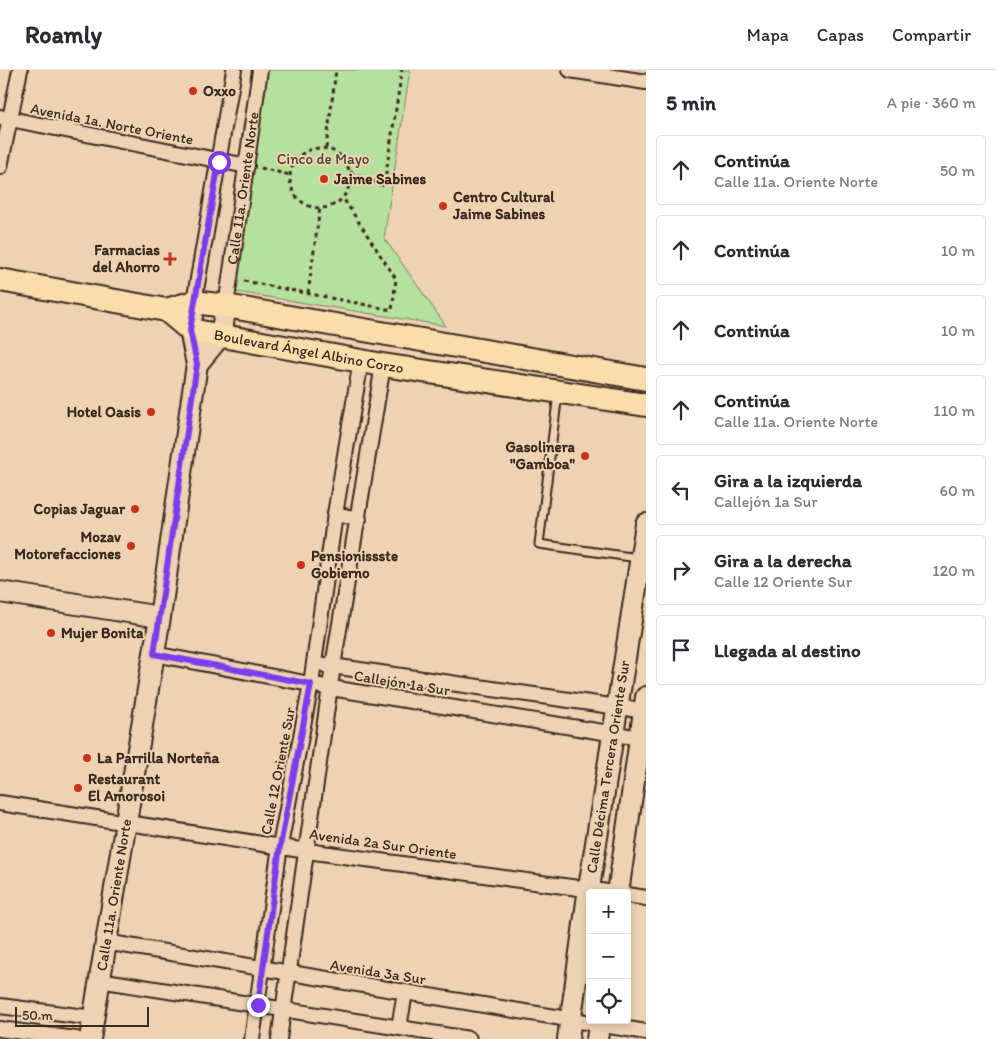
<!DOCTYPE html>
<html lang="es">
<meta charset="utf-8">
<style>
:root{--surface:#fff;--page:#f7f7f7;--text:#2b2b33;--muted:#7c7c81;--line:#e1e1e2}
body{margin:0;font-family:Itim,sans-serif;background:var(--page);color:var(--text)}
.controls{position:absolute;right:15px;bottom:15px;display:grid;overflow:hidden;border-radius:5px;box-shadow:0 2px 8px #0003}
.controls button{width:45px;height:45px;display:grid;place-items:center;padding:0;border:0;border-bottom:1px solid var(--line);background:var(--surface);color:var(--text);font:25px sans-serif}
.scale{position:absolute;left:15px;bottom:12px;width:134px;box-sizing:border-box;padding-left:5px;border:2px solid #3b2a1e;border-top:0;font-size:14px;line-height:18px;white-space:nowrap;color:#3b2a1e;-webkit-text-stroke:4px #eed2b4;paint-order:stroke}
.stop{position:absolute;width:15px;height:15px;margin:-11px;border:4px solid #7c3aed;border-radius:50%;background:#fff}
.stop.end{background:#7c3aed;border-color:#fff;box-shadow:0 1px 5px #0008}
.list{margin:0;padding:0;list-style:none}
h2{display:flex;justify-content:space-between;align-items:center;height:65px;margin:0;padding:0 20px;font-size:21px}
h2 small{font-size:16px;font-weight:400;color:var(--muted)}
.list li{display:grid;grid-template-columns:32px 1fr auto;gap:15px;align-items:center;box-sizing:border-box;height:70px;margin:0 10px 10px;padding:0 10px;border:1px solid var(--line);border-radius:5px}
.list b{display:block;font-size:19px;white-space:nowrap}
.list p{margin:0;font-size:16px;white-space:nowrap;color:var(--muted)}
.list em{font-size:16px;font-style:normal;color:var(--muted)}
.icon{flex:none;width:28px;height:28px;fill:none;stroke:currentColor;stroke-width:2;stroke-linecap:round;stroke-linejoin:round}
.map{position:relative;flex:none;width:646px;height:969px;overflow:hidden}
header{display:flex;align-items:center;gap:30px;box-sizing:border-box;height:70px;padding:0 25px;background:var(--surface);border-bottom:1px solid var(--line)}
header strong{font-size:24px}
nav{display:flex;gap:28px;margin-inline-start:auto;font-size:18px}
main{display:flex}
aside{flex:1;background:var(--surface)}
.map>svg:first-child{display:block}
.green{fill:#b6e09d;stroke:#78855e}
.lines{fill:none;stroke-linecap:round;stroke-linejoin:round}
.lane-casing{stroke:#3b2a1e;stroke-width:11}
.street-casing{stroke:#3b2a1e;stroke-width:18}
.secondary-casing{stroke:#3b2a1e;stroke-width:24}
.primary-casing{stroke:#3b2a1e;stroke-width:26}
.path{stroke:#3b2a1e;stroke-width:3;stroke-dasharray:4 4;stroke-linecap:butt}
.lane{stroke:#eed2b4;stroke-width:7}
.street{stroke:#eed2b4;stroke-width:14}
.secondary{stroke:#eed2b4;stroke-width:20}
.primary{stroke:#f9ddab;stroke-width:22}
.route{stroke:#7c3aed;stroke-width:6}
.poi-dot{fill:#c8321e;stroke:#eed2b4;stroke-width:2}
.labels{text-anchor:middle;stroke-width:4;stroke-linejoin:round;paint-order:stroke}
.poi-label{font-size:15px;font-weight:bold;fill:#3b2a1e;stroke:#eed2b4;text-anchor:start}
.street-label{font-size:15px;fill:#3b2a1e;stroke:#eed2b4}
.park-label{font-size:15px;fill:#4d4531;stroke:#eed2b4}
</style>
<header>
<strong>Roamly</strong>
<nav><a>Mapa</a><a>Capas</a><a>Compartir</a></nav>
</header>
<main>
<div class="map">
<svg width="646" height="969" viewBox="0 0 646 969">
<rect width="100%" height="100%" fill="#eed2b4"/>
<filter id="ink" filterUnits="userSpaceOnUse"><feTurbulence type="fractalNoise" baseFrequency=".02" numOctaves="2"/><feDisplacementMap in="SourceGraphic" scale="10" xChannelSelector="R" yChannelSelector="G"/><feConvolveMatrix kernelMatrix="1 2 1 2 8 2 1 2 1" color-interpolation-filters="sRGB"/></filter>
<g filter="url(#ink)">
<polygon class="green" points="263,0 410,0 384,168 446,256 231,221"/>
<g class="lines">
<g class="lane-casing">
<polyline id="lane" points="558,324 539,474 638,488"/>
</g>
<g class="street-casing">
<g id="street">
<polyline points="570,0 646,12"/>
<polyline points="0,47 247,96"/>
<polyline points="0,97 20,0"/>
<polyline points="194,232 234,0"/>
<path id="s1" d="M 226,236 L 260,0"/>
<polyline points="335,444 359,449"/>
<polyline points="154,584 331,618 646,669"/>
<polyline points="325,595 646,641"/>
<polyline points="0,733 307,781 615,823"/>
<polyline points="627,825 646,828"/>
<polyline points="105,872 646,962"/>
<polyline points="99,910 469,969"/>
<polyline points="0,936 93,948"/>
<polyline points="399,957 405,923"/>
<polyline points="0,959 76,969"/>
<polyline points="252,969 280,776 311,614 335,444 361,291"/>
<polyline points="279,969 333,596 383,295"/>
</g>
</g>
<g class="secondary-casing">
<g id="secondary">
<polyline points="197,294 221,265 226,236"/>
<polyline points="0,522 160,547"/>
<polyline points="618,823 646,627"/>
<path id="s2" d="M 90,969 L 160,547 L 197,294 L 190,260 L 194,232"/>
<path id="s3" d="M 568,969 L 589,818 L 646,454"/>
<polyline points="597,969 600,950"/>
</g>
</g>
<g class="primary-casing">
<g id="primary">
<polyline points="0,210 166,240 194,232 226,236 646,309"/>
<path id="s4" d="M 166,240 L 190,260 L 383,295 L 646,335"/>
</g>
</g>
<g class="path">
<circle cx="320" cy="108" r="30"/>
<polyline points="326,78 336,0"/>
<polyline points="261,98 290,105"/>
<polyline points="350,102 384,116 402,0"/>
<polyline points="244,211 392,240 396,209 343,128"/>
<polyline points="308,223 320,138"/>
</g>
<use href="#lane" class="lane"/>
<use href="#street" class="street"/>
<use href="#secondary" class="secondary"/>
<use href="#primary" class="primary"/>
</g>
</g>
<g class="lines" filter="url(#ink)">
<polyline class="route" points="219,92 190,260 197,294 154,584 311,614 280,776 258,935"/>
</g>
<g class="poi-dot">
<circle cx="193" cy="21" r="5"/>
<circle cx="324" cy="109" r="5"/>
<circle cx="443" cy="136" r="5"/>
<path d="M167.5 181.5h5v5h5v5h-5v5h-5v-5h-5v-5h5z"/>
<circle cx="151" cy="342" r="5"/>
<circle cx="585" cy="386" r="5"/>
<circle cx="135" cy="439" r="5"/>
<circle cx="131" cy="476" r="5"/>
<circle cx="301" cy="495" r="5"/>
<circle cx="51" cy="563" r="5"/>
<circle cx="87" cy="688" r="5"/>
<circle cx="78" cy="718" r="5"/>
</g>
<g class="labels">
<g class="poi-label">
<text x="203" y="26">Oxxo</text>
<text x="334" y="114">Jaime Sabines</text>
<text x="453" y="132">Centro Cultural<tspan x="453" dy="17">Jaime Sabines</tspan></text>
<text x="160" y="185" text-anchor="end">Farmacias<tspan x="160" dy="17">del Ahorro</tspan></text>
<text x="141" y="347" text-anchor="end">Hotel Oasis</text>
<text x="575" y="382" text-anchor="end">Gasolinera<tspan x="575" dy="17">"Gamboa"</tspan></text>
<text x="125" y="444" text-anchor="end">Copias Jaguar</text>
<text x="121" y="472" text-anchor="end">Mozav<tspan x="121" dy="17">Motorefacciones</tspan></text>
<text x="311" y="491">Pensionissste<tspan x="311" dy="17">Gobierno</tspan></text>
<text x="61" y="568">Mujer Bonita</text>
<text x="97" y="693">La Parrilla Norteña</text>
<text x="88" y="714">Restaurant<tspan x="88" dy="17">El Amorosoi</tspan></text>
</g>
<g class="street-label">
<text transform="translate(112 54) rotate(11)" y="5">Avenida 1a. Norte Oriente</text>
<text dy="5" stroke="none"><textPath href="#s1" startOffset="119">Calle 11a. Oriente Norte</textPath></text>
<text dy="5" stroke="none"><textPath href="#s4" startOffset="152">Boulevard Ángel Albino Corzo</textPath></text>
<text transform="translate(402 613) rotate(9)" y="5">Callejón 1a Sur</text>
<text dy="5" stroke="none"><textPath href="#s3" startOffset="275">Calle Décima Tercera Oriente Sur</textPath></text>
<text transform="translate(278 701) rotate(-79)" y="5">Calle 12 Oriente Sur</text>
<text transform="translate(383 774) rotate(8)" y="5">Avenida 2a Sur Oriente</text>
<text dy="5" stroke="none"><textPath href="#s2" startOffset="146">Calle 11a. Oriente Norte</textPath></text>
<text transform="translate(378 902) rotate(9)" y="5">Avenida 3a Sur</text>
</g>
<g class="park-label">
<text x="323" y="94">Cinco de Mayo</text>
</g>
</g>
</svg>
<div class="controls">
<button>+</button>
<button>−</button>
<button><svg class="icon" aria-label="locate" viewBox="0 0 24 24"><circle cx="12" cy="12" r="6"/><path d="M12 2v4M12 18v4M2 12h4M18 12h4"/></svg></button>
</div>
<div class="scale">50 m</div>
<div class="stop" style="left:219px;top:92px"></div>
<div class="stop end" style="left:258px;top:935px"></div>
</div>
<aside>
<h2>5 min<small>A pie · 360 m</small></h2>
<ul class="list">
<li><svg class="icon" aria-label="ahead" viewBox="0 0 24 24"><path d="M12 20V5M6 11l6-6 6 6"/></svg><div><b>Continúa</b><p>Calle 11a. Oriente Norte</p></div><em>50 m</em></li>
<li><svg class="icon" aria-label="ahead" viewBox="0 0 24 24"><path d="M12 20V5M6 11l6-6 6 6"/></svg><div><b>Continúa</b></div><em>10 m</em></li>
<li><svg class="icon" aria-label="ahead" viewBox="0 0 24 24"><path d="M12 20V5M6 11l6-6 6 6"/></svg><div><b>Continúa</b></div><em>10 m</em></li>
<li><svg class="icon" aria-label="ahead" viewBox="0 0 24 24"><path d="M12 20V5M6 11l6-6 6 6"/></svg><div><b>Continúa</b><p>Calle 11a. Oriente Norte</p></div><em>110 m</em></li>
<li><svg class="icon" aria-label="left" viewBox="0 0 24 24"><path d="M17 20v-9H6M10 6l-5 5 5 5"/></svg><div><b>Gira a la izquierda</b><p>Callejón 1a Sur</p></div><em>60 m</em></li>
<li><svg class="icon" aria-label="right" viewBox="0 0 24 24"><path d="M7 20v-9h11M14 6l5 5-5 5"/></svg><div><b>Gira a la derecha</b><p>Calle 12 Oriente Sur</p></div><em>120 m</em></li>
<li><svg class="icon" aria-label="arrive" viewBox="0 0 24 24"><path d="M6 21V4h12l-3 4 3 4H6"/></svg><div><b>Llegada al destino</b></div></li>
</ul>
</aside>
</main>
